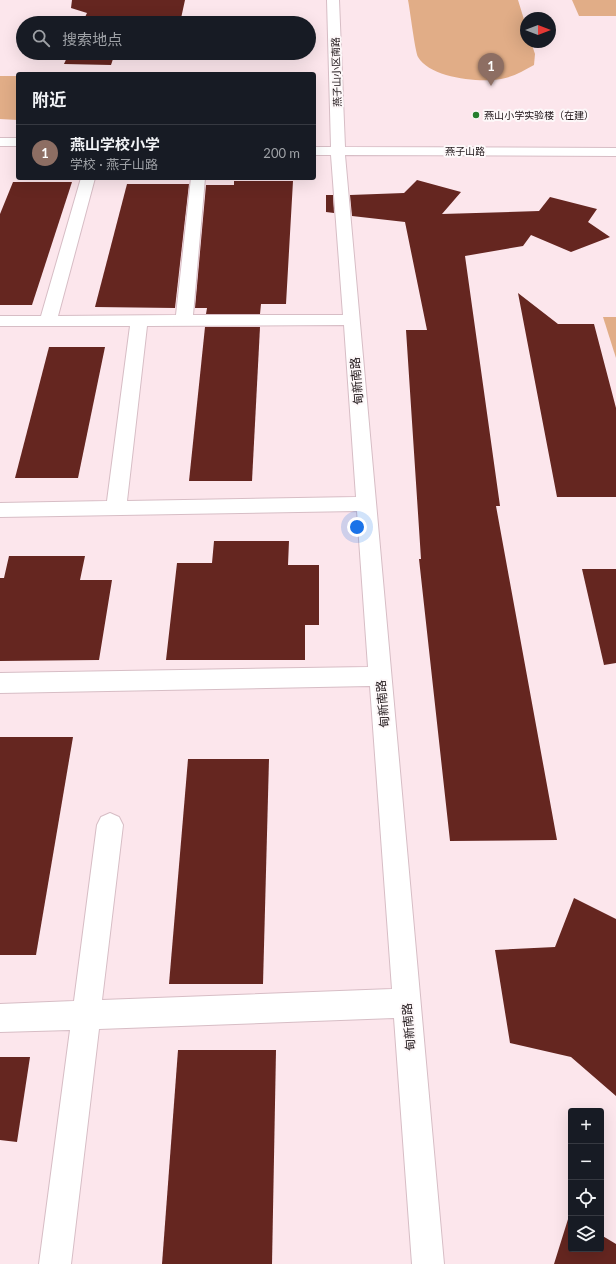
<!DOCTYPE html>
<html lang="zh">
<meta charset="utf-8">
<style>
:root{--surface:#171b24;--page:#242831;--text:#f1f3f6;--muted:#9ea1a6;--line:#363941;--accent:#2563eb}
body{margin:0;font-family:Lato,"Noto Sans SC",sans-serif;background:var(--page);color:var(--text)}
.controls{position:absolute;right:12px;bottom:12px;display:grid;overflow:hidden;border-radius:4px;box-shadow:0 4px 16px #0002}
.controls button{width:36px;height:36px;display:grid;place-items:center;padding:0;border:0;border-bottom:1px solid var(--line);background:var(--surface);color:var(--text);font:20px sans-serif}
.compass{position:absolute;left:520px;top:12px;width:36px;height:36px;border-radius:50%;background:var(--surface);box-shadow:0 4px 16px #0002;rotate:90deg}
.you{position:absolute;left:357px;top:527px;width:14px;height:14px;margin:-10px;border:3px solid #fff;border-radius:50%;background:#1a73e8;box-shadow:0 0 0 6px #1a73e833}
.badge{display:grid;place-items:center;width:26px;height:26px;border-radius:50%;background:var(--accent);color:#fff;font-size:13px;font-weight:700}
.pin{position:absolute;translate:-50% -33px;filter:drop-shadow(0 1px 2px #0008)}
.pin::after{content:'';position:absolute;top:21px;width:14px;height:12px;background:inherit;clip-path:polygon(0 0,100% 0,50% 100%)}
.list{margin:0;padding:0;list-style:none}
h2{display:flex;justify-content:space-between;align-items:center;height:52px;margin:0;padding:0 16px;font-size:17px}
h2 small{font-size:13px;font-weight:400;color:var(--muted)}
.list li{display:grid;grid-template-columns:26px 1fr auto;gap:12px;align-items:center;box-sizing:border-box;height:56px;padding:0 16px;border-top:1px solid var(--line)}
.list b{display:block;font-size:15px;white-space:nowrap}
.list p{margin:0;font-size:13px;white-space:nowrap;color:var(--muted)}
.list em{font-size:13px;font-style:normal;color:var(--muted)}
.icon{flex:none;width:22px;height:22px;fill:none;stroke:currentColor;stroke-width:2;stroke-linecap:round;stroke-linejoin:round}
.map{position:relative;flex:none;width:616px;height:1264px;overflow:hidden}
.search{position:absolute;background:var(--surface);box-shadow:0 4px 16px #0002;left:16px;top:16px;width:300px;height:44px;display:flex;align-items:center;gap:10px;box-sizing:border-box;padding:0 14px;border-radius:22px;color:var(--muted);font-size:15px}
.panel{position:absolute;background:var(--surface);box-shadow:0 4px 16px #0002;left:16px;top:72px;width:300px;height:108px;border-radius:4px}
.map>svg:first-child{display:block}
.green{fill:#e1ad87}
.building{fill:#652620}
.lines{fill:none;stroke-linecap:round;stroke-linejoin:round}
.minor-casing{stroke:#d7bdc5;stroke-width:2}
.minor{fill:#fff;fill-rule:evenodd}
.poi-dot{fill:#267f2e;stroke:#fdf8f9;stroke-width:1.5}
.labels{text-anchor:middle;stroke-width:4;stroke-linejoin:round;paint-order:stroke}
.far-street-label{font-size:10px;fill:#1c1316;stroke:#fdf8f9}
.far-poi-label{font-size:10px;fill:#1c1316;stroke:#fdf8f9;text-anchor:start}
.street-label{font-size:12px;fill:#1c1316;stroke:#fdf8f9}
</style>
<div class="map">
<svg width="616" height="1264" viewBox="0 0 616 1264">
<rect width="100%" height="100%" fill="#fce6ec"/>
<g class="green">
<path d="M 408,0 L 518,0 L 526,26 L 526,42 L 531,42 L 535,54 L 534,65 C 523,71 513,77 501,79 C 480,83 430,78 418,57 C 415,51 410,10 408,0 Z"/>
<polygon points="572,0 616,0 616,16 579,16"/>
<polygon points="0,76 18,76 18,120 0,119"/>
<polygon points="603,317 616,317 616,358"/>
</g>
<g class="building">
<polygon points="72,0 185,0 180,23 82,23 87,13 71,8"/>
<polygon points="69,53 115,53 111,65 64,64"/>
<polygon points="417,180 461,192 442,214 539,211 550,197 597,209 588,222 610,237 571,252 531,235 523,246 465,256 500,506 496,506 557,840 450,841 419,559 421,559 406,330 427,330 405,222 352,216 350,195 404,193"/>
<polygon points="234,181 293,181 286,304 261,304 260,314 206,314 207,308 195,308 206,185 234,185"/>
<polygon points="13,182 72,182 32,305 0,305 0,214"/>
<polygon points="127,184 189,184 175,308 95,307"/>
<polygon points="326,195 333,195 334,213 326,212"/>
<polygon points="518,293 558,324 594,324 616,408 616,497 557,497"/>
<polygon points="205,327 260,327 252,481 189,481"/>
<polygon points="49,347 105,347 78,478 15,478"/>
<polygon points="214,541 289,541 288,565 319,565 319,625 305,625 305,660 166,660 177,563 212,563"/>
<polygon points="9,556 85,556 80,580 112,580 99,660 0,661 0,578 4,578"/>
<polygon points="582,569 616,569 616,663 604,665"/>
<polygon points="0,737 73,737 36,955 0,955"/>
<polygon points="188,759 269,759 263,984 169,984"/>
<polygon points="574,898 616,919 616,1096 571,1057 510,1043 495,950 555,947"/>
<polygon points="178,1050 276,1050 272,1264 162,1264"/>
<polygon points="0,1057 30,1057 17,1142 0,1140"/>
<polygon points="569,1216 571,1217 571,1249 601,1249 601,1235 616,1244 616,1264 554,1264"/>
</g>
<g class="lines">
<g class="minor-casing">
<g id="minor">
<path d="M 327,0 L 339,0 L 345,147 L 616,148 L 616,156 L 345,155 L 444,1264 L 412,1264 L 394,1018 L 99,1029 L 71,1264 L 39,1264 L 70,1030 L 0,1032 L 0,1004 L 74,1001 L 97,825 L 101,817 L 110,813 L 119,817 L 123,825 L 102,1000 L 392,989 L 370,686 L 0,693 L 0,673 L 368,667 L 357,511 L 0,517 L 0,503 L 107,501 L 130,326 L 0,326 L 0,316 L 41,316 L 81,178 L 95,178 L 58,316 L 176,315 L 191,178 L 205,178 L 193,315 L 343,315 L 331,155 L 314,155 L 314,147 L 331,147 ZM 344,325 L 356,497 L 127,501 L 147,326 Z"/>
<rect x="0" y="138" width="18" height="8"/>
</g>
</g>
<use href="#minor" class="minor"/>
</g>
<circle class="poi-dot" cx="476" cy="115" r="4"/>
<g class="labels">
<g class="far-street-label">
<text transform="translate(336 72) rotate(-92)" y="4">燕子山小区南路</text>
<text x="465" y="155">燕子山路</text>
</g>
<g class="far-poi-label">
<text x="484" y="119">燕山小学实验楼（在建）</text>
</g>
<g class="street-label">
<text transform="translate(357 381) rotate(-95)" y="4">甸新南路</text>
<text transform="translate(383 704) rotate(-95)" y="4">甸新南路</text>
<text transform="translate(409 1027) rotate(-95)" y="4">甸新南路</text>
</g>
</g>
</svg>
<div class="controls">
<button>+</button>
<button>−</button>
<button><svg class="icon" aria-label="locate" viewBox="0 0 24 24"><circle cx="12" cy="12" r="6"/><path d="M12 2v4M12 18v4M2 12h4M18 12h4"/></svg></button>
<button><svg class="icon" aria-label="layers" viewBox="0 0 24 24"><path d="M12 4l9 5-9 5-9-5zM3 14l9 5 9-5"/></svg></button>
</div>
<svg class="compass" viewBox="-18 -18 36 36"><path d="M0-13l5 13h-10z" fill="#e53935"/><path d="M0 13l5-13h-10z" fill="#9ea1a6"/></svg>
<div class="you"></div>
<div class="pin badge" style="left:491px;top:86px;background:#8d6e63">1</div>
<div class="search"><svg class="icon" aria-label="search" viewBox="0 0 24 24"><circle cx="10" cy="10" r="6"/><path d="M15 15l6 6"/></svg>搜索地点</div>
<section class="panel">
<h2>附近<small></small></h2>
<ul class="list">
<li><span class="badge" style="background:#8d6e63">1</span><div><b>燕山学校小学</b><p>学校 · 燕子山路</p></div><em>200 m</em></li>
</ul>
</section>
</div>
